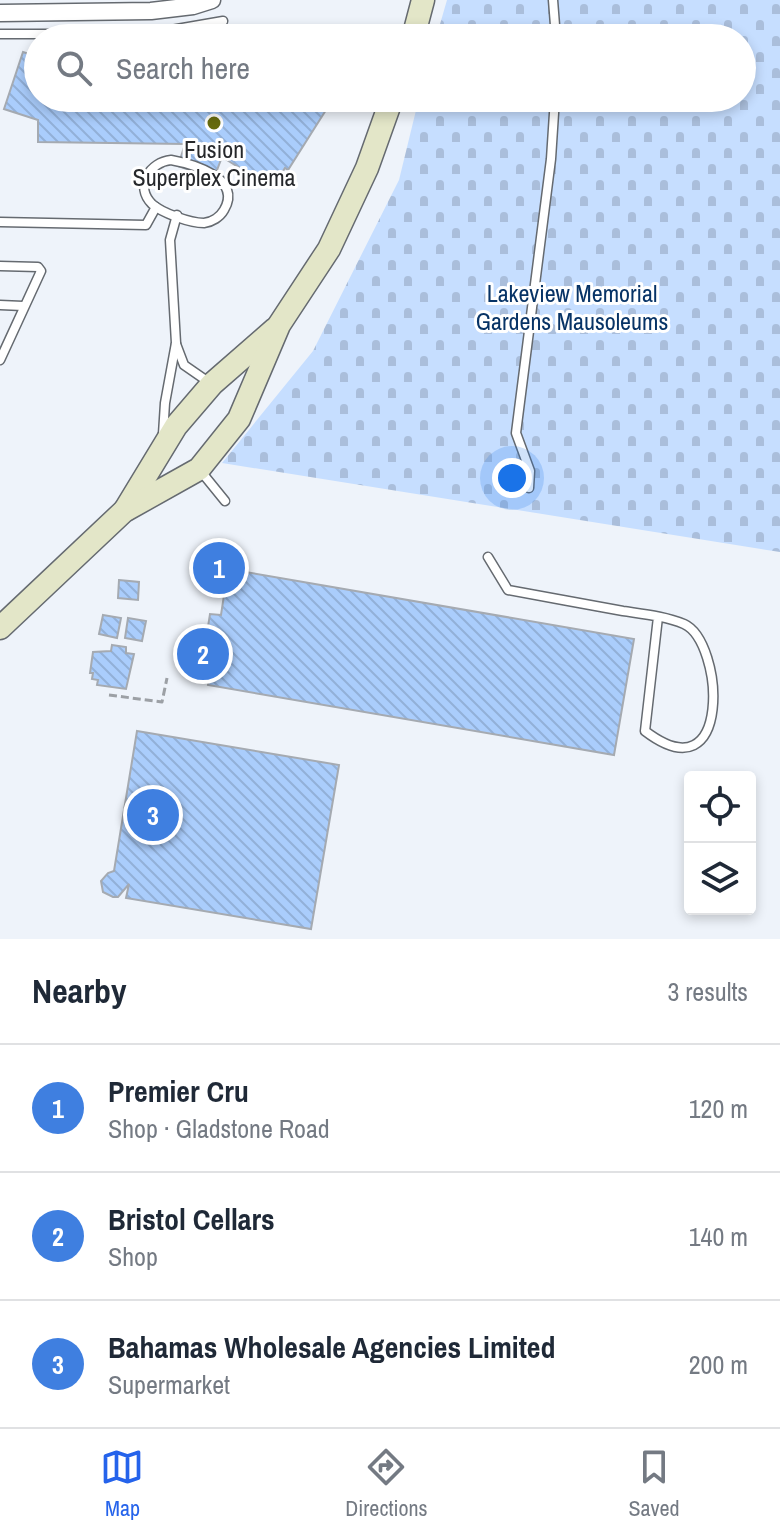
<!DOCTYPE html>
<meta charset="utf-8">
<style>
:root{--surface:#fff;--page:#f6f6f7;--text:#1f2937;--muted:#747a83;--line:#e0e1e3;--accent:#2563eb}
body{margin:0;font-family:"Archivo Narrow",sans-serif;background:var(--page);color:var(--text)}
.controls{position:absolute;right:24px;bottom:24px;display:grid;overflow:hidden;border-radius:8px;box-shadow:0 4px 12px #0003}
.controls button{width:72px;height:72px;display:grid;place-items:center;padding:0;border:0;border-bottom:2px solid var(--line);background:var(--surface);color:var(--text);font:40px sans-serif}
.you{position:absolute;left:512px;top:478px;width:28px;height:28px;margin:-20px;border:6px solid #fff;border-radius:50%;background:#1a73e8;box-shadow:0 0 0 12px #1a73e833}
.badge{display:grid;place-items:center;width:52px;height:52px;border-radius:50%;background:var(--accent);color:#fff;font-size:26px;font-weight:700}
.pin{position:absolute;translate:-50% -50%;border:4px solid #fff;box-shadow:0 2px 8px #0006}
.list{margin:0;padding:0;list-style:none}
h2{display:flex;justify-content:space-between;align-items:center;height:104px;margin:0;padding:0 32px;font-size:34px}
h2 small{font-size:26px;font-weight:400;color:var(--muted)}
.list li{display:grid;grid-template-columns:52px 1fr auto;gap:24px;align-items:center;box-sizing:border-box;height:128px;padding:0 32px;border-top:2px solid var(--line)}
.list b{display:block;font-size:30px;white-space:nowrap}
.list p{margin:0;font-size:26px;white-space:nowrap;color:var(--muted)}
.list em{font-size:26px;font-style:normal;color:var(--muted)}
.icon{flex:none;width:44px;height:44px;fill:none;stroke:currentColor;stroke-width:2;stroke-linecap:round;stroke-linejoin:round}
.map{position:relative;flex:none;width:780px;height:939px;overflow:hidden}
.search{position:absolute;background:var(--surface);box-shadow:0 4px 12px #0003;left:24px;right:24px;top:24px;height:88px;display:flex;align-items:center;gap:20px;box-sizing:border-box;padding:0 28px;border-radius:44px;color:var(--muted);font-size:30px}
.sheet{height:488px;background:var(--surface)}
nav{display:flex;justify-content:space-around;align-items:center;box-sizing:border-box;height:112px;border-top:2px solid var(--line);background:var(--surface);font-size:22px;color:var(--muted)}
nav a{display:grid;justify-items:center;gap:4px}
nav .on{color:var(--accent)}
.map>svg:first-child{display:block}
.cemetery{fill:url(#cemetery-stones)}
.building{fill:url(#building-back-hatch);stroke:#a5aab1;stroke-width:2}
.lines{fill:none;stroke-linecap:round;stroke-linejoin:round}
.service-casing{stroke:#656a70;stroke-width:11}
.minor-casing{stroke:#656a70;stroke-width:19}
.secondary-casing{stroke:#656a70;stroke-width:25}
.path{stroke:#9ca0a5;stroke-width:3;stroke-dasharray:8 4;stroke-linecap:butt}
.service{stroke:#fff;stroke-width:8}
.minor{stroke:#fff;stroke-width:16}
.secondary{stroke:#e3e6c8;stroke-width:22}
.poi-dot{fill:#676b0e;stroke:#fff;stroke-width:3}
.labels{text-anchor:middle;stroke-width:6;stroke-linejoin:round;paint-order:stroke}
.poi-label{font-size:24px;fill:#26282b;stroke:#fff}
.park-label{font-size:24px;fill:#073366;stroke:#fff}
</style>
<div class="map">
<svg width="780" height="939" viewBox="0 0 780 939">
<defs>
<pattern id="cemetery-stones" width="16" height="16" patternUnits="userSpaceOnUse" patternTransform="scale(2)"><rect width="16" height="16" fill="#c6deff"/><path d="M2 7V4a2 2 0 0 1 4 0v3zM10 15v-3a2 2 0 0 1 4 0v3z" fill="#aabedb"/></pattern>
<pattern id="building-back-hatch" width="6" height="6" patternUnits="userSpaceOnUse" patternTransform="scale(2)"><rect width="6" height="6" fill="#aacdfc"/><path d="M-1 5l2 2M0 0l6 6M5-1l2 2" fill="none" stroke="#92b0d8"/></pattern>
</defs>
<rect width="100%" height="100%" fill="#eef3fa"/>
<polygon class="cemetery" points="447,0 780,0 780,552 222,463 313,351 399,180 419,98 742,98 742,38 436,38"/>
<g class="building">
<polygon points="612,26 612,38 596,38 595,27"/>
<polygon points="23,52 38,57 38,98 311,98 326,110 288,170 285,168 272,188 222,157 214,178 178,166 185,144 38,142 38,120 4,109"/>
<polygon points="228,569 634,639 614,755 208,685 216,640 206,639 210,614 221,615"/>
<polygon points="119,580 139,582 138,600 118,598"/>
<polygon points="103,615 121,618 117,638 99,634"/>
<polygon points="128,618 146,621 142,641 125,638"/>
<polygon points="112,645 126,647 126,653 134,654 126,689 97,685 98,680 92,679 93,673 90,673 93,652 111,651"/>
<polygon points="137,731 339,765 311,929 126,898 129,884 118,897 113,897 103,892 101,881 108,873 114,871"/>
</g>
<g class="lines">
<g class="service-casing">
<g id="service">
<polyline points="553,0 556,38"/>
<polyline points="0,34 148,34 223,21"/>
<path d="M 171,160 C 193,164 243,178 224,210 C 220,217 212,222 204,223 C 190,223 162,213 152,204 C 134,186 150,162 171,160 Z"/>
<polyline points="0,222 146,225 156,207"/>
<polyline points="0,266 38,267 41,271 0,360"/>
<polyline points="0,305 23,306"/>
<polyline points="176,344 184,365 210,383"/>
<polyline points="163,434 165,403 176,343 170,240 177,215"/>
<polyline points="199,469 225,501"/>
<polyline points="529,488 530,471 516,433 551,159 555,98"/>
<path d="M 488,557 L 508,590 C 546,597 585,604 623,611 C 643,614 665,616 684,624 C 724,642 733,798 645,731 L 658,617"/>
</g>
</g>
<g class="minor-casing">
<polyline id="minor" points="0,13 151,11 193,6 212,0"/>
</g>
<g class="secondary-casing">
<g id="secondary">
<polyline points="413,38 423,0"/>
<polyline points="125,510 176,426 212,384 275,329"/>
<polyline points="0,628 124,511 199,469 239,419 279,325 329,249 367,168 392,98"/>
</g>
</g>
<polyline class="path" points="109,695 162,702 167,678"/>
<use href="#service" class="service"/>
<use href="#minor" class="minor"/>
<use href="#secondary" class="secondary"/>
</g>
<circle class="poi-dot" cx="214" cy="123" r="8"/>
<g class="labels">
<g class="poi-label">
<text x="214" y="158">Fusion<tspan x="214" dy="28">Superplex Cinema</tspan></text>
</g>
<g class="park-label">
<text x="572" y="302">Lakeview Memorial<tspan x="572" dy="28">Gardens Mausoleums</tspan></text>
</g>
</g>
</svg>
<div class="controls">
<button><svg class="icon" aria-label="locate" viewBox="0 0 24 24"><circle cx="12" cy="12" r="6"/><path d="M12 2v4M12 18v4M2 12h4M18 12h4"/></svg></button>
<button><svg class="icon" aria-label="layers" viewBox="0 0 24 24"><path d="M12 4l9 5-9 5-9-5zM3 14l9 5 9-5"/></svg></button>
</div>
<div class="you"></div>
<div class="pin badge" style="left:219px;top:568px;background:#3f7fe0">1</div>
<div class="pin badge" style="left:203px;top:654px;background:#3f7fe0">2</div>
<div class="pin badge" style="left:153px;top:815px;background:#3f7fe0">3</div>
<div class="search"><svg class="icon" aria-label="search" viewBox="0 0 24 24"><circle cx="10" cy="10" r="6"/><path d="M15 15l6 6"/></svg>Search here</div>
</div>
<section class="sheet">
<h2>Nearby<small>3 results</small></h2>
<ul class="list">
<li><span class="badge" style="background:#3f7fe0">1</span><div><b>Premier Cru</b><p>Shop · Gladstone Road</p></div><em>120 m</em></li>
<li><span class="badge" style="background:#3f7fe0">2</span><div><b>Bristol Cellars</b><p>Shop</p></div><em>140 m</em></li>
<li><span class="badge" style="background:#3f7fe0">3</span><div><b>Bahamas Wholesale Agencies Limited</b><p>Supermarket</p></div><em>200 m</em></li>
</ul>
</section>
<nav>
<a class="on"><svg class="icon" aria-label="map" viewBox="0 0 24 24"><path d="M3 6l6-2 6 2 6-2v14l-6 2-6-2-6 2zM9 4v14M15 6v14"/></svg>Map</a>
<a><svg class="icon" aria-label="directions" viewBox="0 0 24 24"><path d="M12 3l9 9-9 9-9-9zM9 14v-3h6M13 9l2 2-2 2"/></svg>Directions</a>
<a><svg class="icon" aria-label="saved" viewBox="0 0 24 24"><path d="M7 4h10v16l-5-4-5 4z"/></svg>Saved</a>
</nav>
